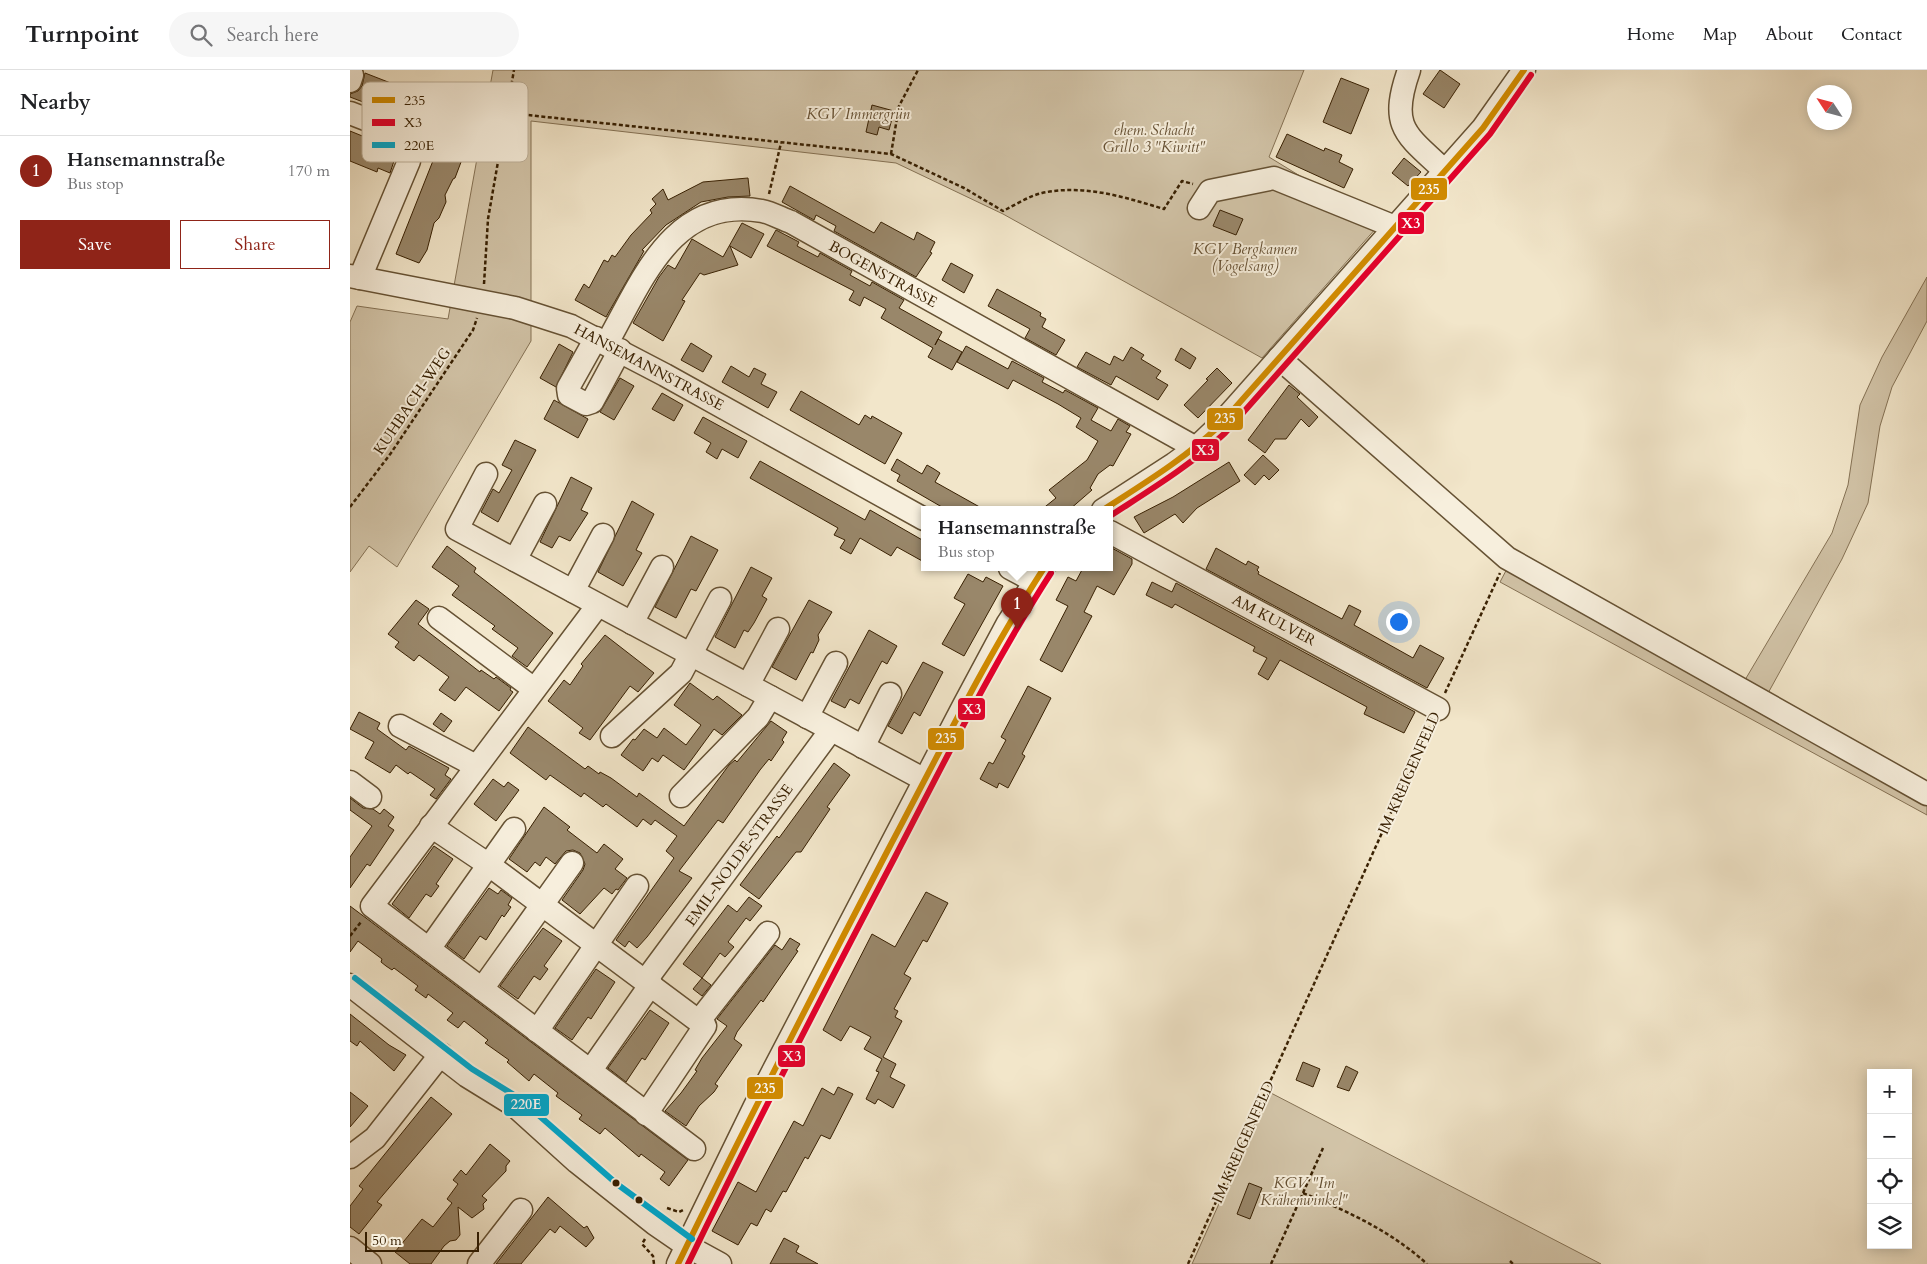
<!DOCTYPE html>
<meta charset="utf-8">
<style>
:root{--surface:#fff;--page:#f6f6f6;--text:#202124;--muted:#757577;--line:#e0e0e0;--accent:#8f2418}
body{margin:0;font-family:Cardo,serif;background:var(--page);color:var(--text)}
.controls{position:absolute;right:15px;bottom:15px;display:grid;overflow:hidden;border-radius:0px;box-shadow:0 2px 12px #0003}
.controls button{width:45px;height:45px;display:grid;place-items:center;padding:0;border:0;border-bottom:1px solid var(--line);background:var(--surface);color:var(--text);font:25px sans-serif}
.compass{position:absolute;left:1457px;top:15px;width:45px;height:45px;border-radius:50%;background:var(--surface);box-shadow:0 2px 12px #0003;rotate:306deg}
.scale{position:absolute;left:15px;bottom:12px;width:114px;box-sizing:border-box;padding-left:5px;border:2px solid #382002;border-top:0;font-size:14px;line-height:18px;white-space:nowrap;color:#382002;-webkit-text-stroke:4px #f7efdd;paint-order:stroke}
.you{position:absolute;left:1048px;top:551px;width:18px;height:18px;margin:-12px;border:4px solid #fff;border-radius:50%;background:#1a73e8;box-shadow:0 0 0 8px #1a73e833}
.badge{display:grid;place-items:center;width:32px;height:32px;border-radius:50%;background:var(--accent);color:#fff;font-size:16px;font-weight:700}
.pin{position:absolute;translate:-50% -41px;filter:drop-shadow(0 1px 2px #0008)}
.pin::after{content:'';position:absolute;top:26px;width:18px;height:15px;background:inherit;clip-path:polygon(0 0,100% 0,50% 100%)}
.popup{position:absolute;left:571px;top:436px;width:192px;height:65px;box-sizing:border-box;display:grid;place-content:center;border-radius:0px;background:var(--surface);filter:drop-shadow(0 1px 4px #0005);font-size:16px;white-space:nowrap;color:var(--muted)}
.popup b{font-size:19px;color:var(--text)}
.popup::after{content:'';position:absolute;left:50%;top:100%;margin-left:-10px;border:10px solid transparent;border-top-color:var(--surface)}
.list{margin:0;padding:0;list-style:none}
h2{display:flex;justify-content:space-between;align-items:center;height:65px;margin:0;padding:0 20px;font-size:21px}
h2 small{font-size:16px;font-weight:400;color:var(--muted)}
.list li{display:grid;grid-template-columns:32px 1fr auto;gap:15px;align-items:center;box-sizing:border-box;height:70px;padding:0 20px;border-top:1px solid var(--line)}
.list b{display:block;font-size:19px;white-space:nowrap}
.list p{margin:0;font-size:16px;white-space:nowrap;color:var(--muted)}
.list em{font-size:16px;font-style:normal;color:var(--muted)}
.actions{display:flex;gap:10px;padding:15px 20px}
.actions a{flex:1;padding:11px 0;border:1px solid var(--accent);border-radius:0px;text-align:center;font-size:18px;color:var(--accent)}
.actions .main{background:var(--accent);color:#fff}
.icon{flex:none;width:28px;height:28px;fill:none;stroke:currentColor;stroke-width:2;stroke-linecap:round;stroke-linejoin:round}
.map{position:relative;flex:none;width:1577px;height:1194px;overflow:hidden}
header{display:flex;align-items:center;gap:30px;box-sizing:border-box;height:70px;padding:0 25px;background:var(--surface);border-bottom:1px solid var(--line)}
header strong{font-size:24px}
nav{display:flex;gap:28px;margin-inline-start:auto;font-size:18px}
.search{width:350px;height:45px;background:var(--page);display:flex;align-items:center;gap:12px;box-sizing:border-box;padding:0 18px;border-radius:28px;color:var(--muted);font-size:19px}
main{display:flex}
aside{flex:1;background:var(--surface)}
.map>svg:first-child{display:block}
.green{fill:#d2c4a8;stroke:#857255}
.building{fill:#99876a;stroke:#382002}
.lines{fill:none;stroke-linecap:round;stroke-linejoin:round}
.minor-casing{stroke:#665234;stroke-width:25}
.path{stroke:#382002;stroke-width:2.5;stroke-dasharray:4 2.5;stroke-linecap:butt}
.minor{stroke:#f7efdd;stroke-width:22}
.bus-1-casing{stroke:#f7efdd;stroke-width:10}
.bus-2-casing{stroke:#f7efdd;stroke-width:10}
.bus-3-casing{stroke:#f7efdd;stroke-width:10}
.bus-1{stroke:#d18b00;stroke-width:6}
.bus-2{stroke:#e4002b;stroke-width:6}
.bus-3{stroke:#00a9ce;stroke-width:6}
.bus-dot{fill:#382002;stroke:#f7efdd;stroke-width:2}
.labels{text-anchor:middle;stroke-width:4;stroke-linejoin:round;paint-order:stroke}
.park-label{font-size:15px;font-style:italic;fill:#665134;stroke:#f7efdd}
.street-label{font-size:15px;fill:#382002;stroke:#f7efdd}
.key{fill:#f7efdd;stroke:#beb19b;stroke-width:1}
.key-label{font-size:14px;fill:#382002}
.line-badge{stroke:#f7efdd;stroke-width:2}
.badge-label{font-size:14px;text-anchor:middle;font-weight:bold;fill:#fff}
</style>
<header>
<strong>Turnpoint</strong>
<div class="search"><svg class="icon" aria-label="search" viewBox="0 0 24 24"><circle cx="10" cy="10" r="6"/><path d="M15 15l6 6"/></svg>Search here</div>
<nav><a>Home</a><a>Map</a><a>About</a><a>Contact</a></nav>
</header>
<main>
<aside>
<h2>Nearby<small></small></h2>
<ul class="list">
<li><span class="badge">1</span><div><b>Hansemannstraße</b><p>Bus stop</p></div><em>170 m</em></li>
</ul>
<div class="actions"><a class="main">Save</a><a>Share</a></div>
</aside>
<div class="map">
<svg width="1577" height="1194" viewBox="0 0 1577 1194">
<rect width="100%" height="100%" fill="#f2e6ca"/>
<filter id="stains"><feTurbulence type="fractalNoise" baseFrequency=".004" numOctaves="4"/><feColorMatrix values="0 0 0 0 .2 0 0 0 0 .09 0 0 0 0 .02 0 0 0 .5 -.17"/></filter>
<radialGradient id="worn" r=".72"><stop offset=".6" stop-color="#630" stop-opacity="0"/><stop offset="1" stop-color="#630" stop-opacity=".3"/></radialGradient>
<g class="green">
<polygon points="143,0 954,0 919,87 981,125 1027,157 912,288 653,144 546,93 181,51 181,271 47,497 19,476 0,502 0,252 7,236 98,249"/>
<polygon points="1577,207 1577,251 1542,317 1530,356 1518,433 1492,489 1417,625 1392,615 1482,463 1498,415 1510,335 1532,287"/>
<polygon points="1159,495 1577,729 1577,745 1150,512"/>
<polygon points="919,1022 1251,1194 842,1194"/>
</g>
<g class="building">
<polygon points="1090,0 1110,14 1094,38 1073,24"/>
<polygon points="15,3 128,47 105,108 103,109 95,125 96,132 89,148 84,153 77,180 69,193 46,184 94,63 0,27 0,24 8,21 12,16"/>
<polygon points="991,8 1019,19 1001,64 973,52"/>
<polygon points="522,35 544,41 539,60 529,57 527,65 516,62"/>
<polygon points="0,61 37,76 36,79 46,85 40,103 28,98 27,102 0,91"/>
<polygon points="937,64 974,81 975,78 992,85 989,92 1003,99 994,118 926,87"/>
<polygon points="1054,88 1071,102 1058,116 1042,103"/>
<polygon points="398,108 400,126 378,127 351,132 316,155 292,180 294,181 256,247 225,230 234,214 239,218 254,190 258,192 262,185 265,187 281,165 302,143 300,140 306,134 302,129 313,119 318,130 353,112"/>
<polygon points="440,116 524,163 531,152 564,170 567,162 585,172 580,182 582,183 566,207 484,161 486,156 466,145 464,150 432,132"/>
<polygon points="870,140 893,149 886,165 863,156"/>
<polygon points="392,153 414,164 401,188 380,176 388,195 354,205 350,203 332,230 335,231 313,271 283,253 309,207 318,195 325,199 342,169 373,187"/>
<polygon points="426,160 449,172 447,176 468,187 470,183 502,201 500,205 520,216 522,212 554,230 549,238 592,262 585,275 588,269 612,282 602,300 578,287 583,278 531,248 536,239 514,227 510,236 499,230 504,221 417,176"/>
<polygon points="601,193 623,205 614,223 592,210"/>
<polygon points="647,219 691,243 690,246 696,249 692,257 715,270 706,285 675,268 680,259 638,236"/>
<polygon points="341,273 362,286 353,302 331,290"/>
<polygon points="209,274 223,282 206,317 190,308"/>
<polygon points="616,276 658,299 662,291 694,308 692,312 713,323 715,320 748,338 741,350 761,361 768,349 780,356 776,362 781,364 763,396 760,395 748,404 740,418 742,420 719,440 691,440 706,428 699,420 737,390 748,371 726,357 731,348 708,334 663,310 658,319 607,292"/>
<polygon points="781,277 794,285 791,289 811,301 806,308 818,315 808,330 766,306 761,315 727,297 736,282 760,295 764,286 773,291"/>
<polygon points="831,278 846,288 840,299 825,290"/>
<polygon points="381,296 399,307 404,298 416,304 411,314 427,322 418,338 372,312"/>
<polygon points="867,298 882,313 848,348 834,335 858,310 856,309"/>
<polygon points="270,308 284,316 264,350 250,342"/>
<polygon points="939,315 950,324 947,327 968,347 959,357 951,349 936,369 925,369 915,383 898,370"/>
<polygon points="451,321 509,355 515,345 521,349 522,346 552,363 535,394 440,340"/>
<polygon points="312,323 333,335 324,351 302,339"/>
<polygon points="204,330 238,349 228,368 194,349"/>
<polygon points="353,347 397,371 388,388 372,379 367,389 356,382 361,373 344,363"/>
<polygon points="165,370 186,380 148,452 131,442 143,419 149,423 162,400 152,395"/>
<polygon points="913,385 929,400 919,410 914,405 905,415 894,405"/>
<polygon points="547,389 572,404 577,395 584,399 590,403 585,412 635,440 597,440 547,411 550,405 541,400"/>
<polygon points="410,391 515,450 520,440 574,471 574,492 547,477 541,486 510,468 501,484 490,478 495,470 484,465 488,458 400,408"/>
<polygon points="879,392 890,411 847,438 833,453 825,444 794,463 784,447 823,427"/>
<polygon points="221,407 242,418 231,440 238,443 220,471 209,466 202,478 190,472"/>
<polygon points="282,431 304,444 286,480 292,483 273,516 248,502"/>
<polygon points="341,466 368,480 346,521 341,519 326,548 305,537"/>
<polygon points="97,476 126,498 124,502 203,563 177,597 162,586 168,578 142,559 145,556 102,525 109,516 82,497"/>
<polygon points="760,477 782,489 782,494 764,525 747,516 734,542 742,546 712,602 690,590 718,536 706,530 718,507 726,511 733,498 760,498"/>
<polygon points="866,478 896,495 898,491 909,497 907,500 909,502 908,504 992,549 999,535 1011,541 1004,555 1063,588 1070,575 1094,588 1077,618 856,499"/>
<polygon points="401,497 422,508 412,526 417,529 404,553 398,562 394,560 385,578 365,567"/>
<polygon points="618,504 633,512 636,507 653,516 614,586 592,574 615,534 604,528"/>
<polygon points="802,512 822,522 826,513 1065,642 1054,663 1014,644 1017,637 930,590 918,610 908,604 917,588 903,581 905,577 825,534 822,538 796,525"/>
<polygon points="66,530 79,539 68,554 130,602 131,600 144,609 146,607 161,618 160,620 163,622 149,641 116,617 105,631 89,620 99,607 69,585 64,591 45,577 49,572 38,564"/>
<polygon points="459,530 482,542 468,565 469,570 463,583 461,582 446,610 422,597"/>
<polygon points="519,560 547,576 537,594 532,591 509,634 500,629 495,638 481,631"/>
<polygon points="255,565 304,603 288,622 280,616 240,670 229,663 233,658 198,631 214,610 220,615 233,596 231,594"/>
<polygon points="573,592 593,602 570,646 564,642 552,664 538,656"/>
<polygon points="340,613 363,630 367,626 392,645 372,665 364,659 334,700 313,685 308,692 302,688 293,701 271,685 283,669 285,670 294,659 307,668 314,658 336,675 351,655 324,635"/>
<polygon points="678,616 701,628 672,684 675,686 658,718 649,713 647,718 630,709 639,692 643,694 656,670 651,667"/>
<polygon points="9,642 30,653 27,659 56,680 59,676 99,698 95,705 101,709 86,729 80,725 85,719 60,702 58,704 46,695 40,703 15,688 24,672 0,659"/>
<polygon points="91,643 102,651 94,662 83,654"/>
<polygon points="421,651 437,662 432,670 434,672 421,691 419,689 410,700 373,753 368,750 329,801 342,808 297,867 287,878 279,871 275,877 266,870 324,788 316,781 327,766 305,750 301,755 293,749 287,757 256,734 253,737 234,723 231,727 200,705 196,710 160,683 178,657 235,699 238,696 249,704 250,702 261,708 287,727 289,723 334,756 379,695 385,690 387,692"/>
<polygon points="484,693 500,705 477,737 480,739 451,782 446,782 409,829 390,815 427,766 429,768"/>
<polygon points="143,709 154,717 158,712 169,720 146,751 124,734"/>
<polygon points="0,728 13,738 23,739 30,744 34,739 44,747 38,756 44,760 20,796 17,794 0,818 0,787 22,756 0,740"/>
<polygon points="194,737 220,757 217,760 247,783 254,774 273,789 265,799 277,808 268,820 266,819 262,824 254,818 230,844 212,830 233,800 235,794 230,783 223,780 216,781 205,794 196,787 190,796 185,792 177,802 159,789"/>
<polygon points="84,776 103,789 86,814 89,816 81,827 76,824 59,848 42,834"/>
<polygon points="139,818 148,824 151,820 162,828 158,835 161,837 154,847 152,845 136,870 130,866 114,889 97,876"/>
<polygon points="576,822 598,833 577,872 573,870 554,904 561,908 544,939 548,941 545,947 552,951 533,987 546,994 540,1007 555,1015 543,1038 528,1029 525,1034 516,1029 529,1002 526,1001 532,989 514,979 521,967 500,956 491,971 473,960 522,864 545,877"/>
<polygon points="399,827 412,836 400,851 396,848 378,872 384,877 375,887 370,883 352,908 333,894 378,835 387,842"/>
<polygon points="0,836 338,1090 319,1116 310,1109 315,1102 291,1084 289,1087 255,1058 250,1064 229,1049 232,1045 206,1026 208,1023 184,1004 179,1011 157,992 159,990 135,973 138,970 114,951 108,958 97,950 103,943 78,924 76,928 65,920 68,916 44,898 42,900 36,896 31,892 32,889 8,871 0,882"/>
<polygon points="193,858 212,871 194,896 198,899 190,910 184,906 168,929 150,916"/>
<polygon points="440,868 450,874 446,880 448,881 413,932 411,930 387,962 384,969 392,975 365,1014 368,1016 364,1022 349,1036 336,1056 315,1041 331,1023 347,1001 345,1000 352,988 377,956 367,949 425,875 432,880"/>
<polygon points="246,899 265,912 241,949 238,947 222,970 205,958"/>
<polygon points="352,908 361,915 352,926 343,919"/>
<polygon points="300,940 319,953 295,990 292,988 276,1012 258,998"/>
<polygon points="0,944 39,975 56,985 44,1001 10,971 7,976 0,971"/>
<polygon points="953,992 970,999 963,1017 946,1010"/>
<polygon points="996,996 1008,1002 999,1021 987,1017"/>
<polygon points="488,1017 503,1024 480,1069 471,1065 458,1089 455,1087 436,1122 433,1121 421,1142 416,1139 407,1156 401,1153 388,1175 362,1161 388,1112 406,1122 444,1051 453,1056 472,1018 484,1025"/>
<polygon points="0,1022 18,1036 0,1057"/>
<polygon points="81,1027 102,1044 27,1132 32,1135 9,1164 0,1157 0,1136 13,1119 9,1116"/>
<polygon points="140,1074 160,1091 156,1096 156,1101 132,1126 137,1130 133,1134 134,1139 122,1148 108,1137 110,1165 106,1170 100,1171 94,1176 81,1194 60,1194 45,1182 72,1149 83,1157 102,1133 97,1129 108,1114 103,1110 111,1100 116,1105"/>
<polygon points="899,1113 912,1118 900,1149 887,1144"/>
<polygon points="198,1127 234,1158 237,1156 244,1168 236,1177 210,1156 205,1163 200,1159 171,1194 146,1194"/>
<polygon points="434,1168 449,1176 446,1182 468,1194 420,1194"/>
</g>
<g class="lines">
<g class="minor-casing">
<g id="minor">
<path d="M 1059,0 C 1039,57 1055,64 1095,101"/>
<polyline points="0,11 2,5"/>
<polyline points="0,43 49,62 59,72 59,91 10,208"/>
<polyline points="849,138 860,121 924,108 1045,157"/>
<polyline points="0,206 165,238 221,256 315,305 574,449"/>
<polyline points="246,268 218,318 219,325 236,334 242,332 270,280"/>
<path d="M 257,273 C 292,211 323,125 412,141 C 422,143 432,149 441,152 L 846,378"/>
<polyline points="929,288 1157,488 1577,724"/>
<polyline points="136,404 107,459 575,710"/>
<polyline points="753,440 824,394 846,378 868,357 1133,58 1174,0"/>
<polyline points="760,462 1088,639"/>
<polyline points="165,490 195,434"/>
<polyline points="660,498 684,511"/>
<polyline points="223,521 253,465"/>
<polyline points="248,535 22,836 344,1079"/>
<polyline points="89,548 184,619"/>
<polyline points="282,553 312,497"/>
<polyline points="398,615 428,559"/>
<polyline points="457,647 486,593"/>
<polyline points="50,656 126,696"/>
<polyline points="262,666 331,603 370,529"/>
<polyline points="513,677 540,624"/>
<polyline points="0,712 20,727"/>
<polyline points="331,726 408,647 420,627"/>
<polyline points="81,756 139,795 355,956 296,1044"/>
<polyline points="79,879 164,759"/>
<polyline points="296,910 481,660"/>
<polyline points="0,915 117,1006 164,1035 227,1092 305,1154 337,1176 370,1194"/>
<polyline points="132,919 222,793"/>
<polyline points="349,951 418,863"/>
<polyline points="187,961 287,816"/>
<polyline points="241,1000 301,914"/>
<polyline points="0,1087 25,1068 91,984"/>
<polyline points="0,1178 20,1194"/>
<polyline points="129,1194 171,1140"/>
<polyline points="328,1194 405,1036 613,637 658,553 694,498"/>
</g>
</g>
<g class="path">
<path d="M 159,43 L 541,84 L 614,118 L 653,141 C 665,135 679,126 692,123 C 734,114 774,127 814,139 L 832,111 L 843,114"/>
<polyline points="541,84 549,36 568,0"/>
<polyline points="419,124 431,73"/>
<polyline points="134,214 138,149 164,0"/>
<polyline points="0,437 41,383 123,260 127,248"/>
<polyline points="1095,623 1150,503"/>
<polyline points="0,866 11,852"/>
<polyline points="953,1123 973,1078"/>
<polyline points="317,1138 329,1142 333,1140"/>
<polyline points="295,1169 292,1174 303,1186 304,1194"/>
<polyline points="1160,1191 1163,1194"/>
<polyline points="838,1194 1080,656"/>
<path d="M 921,1194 L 953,1123 C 997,1141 1041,1161 1077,1194"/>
</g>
<use href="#minor" class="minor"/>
<g class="bus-1-casing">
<g id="bus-1">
<path d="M 753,440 C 793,414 833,390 868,357 L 1133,58 L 1174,0"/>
<path d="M 328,1194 C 396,1054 467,916 539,778 C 589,684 636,587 694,498"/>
</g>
</g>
<g class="bus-2-casing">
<g id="bus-2">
<path d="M 760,446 C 800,420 840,396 875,363 L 1140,64 L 1181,5"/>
<path d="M 338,1194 C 405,1056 475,920 546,785 C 596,689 643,593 701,503"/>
</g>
</g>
<g class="bus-3-casing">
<polyline id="bus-3" points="5,908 122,999 169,1028 267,1114 342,1169"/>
</g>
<use href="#bus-1" class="bus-1"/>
<use href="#bus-2" class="bus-2"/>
<use href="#bus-3" class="bus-3"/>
</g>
<g class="bus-dot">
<circle cx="266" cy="1113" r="4.5"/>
<circle cx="289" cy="1130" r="4.5"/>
</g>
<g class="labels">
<g class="park-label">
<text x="508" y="49">KGV Immergrün</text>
<text x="804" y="65">ehem. Schacht<tspan x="804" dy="17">Grillo 3 "Kiwitt"</tspan></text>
<text x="895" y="184">KGV Bergkamen<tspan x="895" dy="17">(Vogelsang)</tspan></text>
<text x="954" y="1118">KGV "Im<tspan x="954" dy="17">Krähenwinkel"</tspan></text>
</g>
<g class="street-label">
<text transform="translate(533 204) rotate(29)" y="5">BOGENSTRASSE</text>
<text transform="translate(299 297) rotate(28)" y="5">HANSEMANNSTRASSE</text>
<text transform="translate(62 331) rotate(-56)" y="5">KUHBACH-WEG</text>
<text transform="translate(924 550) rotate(28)" y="5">AM KULVER</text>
<text transform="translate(1059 703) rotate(-66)" y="5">IM KREIGENFELD</text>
<text transform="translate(389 785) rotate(-54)" y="5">EMIL-NOLDE-STRASSE</text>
<text transform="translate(893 1072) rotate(-66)" y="5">IM KREIGENFELD</text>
</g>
</g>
<rect x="12" y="12" width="166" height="80" rx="8" class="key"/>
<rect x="22" y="27" width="23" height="6" fill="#d18b00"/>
<rect x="22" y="49" width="23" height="7" fill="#e4002b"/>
<rect x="22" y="72" width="23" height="6" fill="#00a9ce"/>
<g class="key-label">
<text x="54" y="35">235</text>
<text x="54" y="57">X3</text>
<text x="54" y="80">220E</text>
</g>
<g class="line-badge">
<rect x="1060" y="107" width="38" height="24" rx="5" fill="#d18b00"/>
<rect x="1047" y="141" width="28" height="24" rx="5" fill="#e4002b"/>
<rect x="856" y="337" width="38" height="24" rx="5" fill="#d18b00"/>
<rect x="841" y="368" width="29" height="24" rx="5" fill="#e4002b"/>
<rect x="607" y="627" width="29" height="24" rx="5" fill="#e4002b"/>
<rect x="577" y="657" width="38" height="24" rx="5" fill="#d18b00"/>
<rect x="427" y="974" width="29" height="24" rx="5" fill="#e4002b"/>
<rect x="396" y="1006" width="38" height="24" rx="5" fill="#d18b00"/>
<rect x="153" y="1023" width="47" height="24" rx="5" fill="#00a9ce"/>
</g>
<g class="badge-label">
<text x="1079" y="124">235</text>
<text x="1061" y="158">X3</text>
<text x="875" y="353">235</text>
<text x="855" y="385">X3</text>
<text x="622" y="644">X3</text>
<text x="596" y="673">235</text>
<text x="442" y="991">X3</text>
<text x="415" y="1023">235</text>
<text x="176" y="1039">220E</text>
</g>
<rect width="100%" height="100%" filter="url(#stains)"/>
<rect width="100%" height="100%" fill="url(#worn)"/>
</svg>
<div class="controls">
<button>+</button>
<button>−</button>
<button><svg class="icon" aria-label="locate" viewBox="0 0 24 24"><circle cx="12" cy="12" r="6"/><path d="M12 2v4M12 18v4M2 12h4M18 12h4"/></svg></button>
<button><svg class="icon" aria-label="layers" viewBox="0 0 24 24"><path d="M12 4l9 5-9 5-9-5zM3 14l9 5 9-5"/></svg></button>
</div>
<svg class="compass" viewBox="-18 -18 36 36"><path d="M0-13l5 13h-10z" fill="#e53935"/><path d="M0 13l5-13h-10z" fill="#757577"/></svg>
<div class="scale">50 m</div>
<div class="you"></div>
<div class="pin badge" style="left:667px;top:559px">1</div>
<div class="popup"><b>Hansemannstraße</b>Bus stop</div>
</div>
</main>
